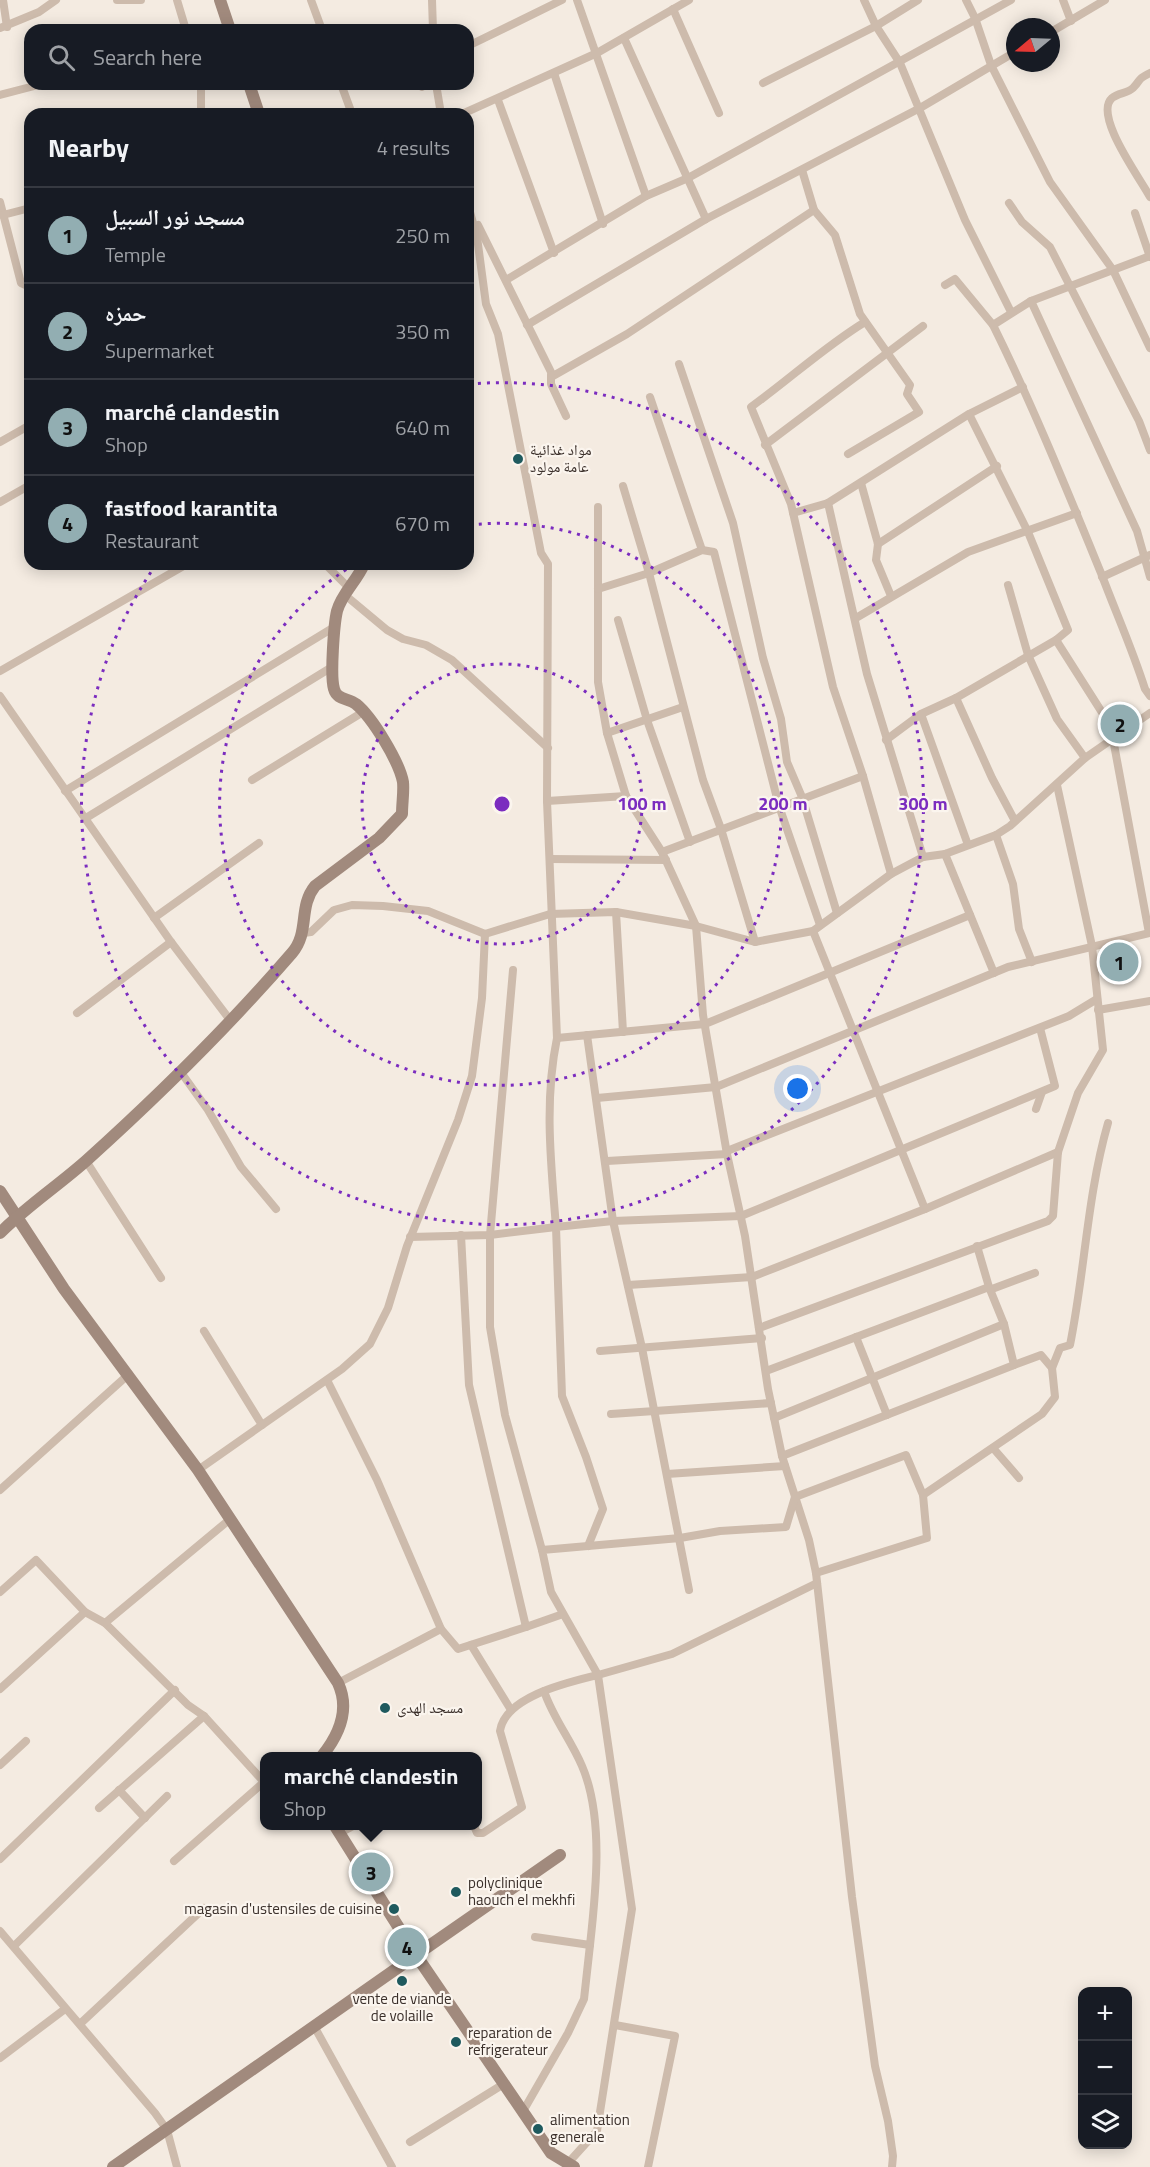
<!DOCTYPE html>
<meta charset="utf-8">
<style>
:root{--surface:#171b24;--page:#242831;--text:#f1f3f6;--muted:#9ea1a6;--line:#363941;--accent:#92aeb2}
body{margin:0;font-family:"Titillium Web","Noto Naskh Arabic",sans-serif;background:var(--page);color:var(--text)}
.controls{position:absolute;right:18px;bottom:18px;display:grid;overflow:hidden;border-radius:12px;box-shadow:0 3px 15px #0003}
.controls button{width:54px;height:54px;display:grid;place-items:center;padding:0;border:0;border-bottom:2px solid var(--line);background:var(--surface);color:var(--text);font:30px sans-serif}
.compass{position:absolute;left:1006px;top:18px;width:54px;height:54px;border-radius:50%;background:var(--surface);box-shadow:0 3px 15px #0003;rotate:251deg}
.you{position:absolute;left:798px;top:1089px;width:21px;height:21px;margin:-15px;border:4px solid #fff;border-radius:50%;background:#1a73e8;box-shadow:0 0 0 9px #1a73e833}
.badge{display:grid;place-items:center;width:39px;height:39px;border-radius:50%;background:var(--accent);color:#111;font-size:20px;font-weight:700}
.pin{position:absolute;translate:-50% -50%;border:3px solid #fff;box-shadow:0 2px 6px #0006}
.popup{position:absolute;left:260px;top:1752px;width:222px;height:78px;box-sizing:border-box;display:grid;place-content:center;border-radius:12px;background:var(--surface);filter:drop-shadow(0 2px 4px #0005);font-size:20px;white-space:nowrap;color:var(--muted)}
.popup b{font-size:22px;color:var(--text)}
.popup::after{content:'';position:absolute;left:50%;top:100%;margin-left:-12px;border:12px solid transparent;border-top-color:var(--surface)}
.list{margin:0;padding:0;list-style:none}
h2{display:flex;justify-content:space-between;align-items:center;height:78px;margin:0;padding:0 24px;font-size:26px}
h2 small{font-size:20px;font-weight:400;color:var(--muted)}
.list li{display:grid;grid-template-columns:39px 1fr auto;gap:18px;align-items:center;box-sizing:border-box;height:96px;padding:0 24px;border-top:2px solid var(--line)}
.list b{display:block;font-size:22px;white-space:nowrap}
.list p{margin:0;font-size:20px;white-space:nowrap;color:var(--muted)}
.list em{font-size:20px;font-style:normal;color:var(--muted)}
.icon{flex:none;width:33px;height:33px;fill:none;stroke:currentColor;stroke-width:2;stroke-linecap:round;stroke-linejoin:round}
.map{position:relative;flex:none;width:1150px;height:2167px;overflow:hidden}
.search{position:absolute;background:var(--surface);box-shadow:0 3px 15px #0003;left:24px;top:24px;width:450px;height:66px;display:flex;align-items:center;gap:15px;box-sizing:border-box;padding:0 21px;border-radius:18px;color:var(--muted);font-size:22px}
.panel{position:absolute;background:var(--surface);box-shadow:0 3px 15px #0003;left:24px;top:108px;width:450px;height:462px;border-radius:18px}
.map>svg:first-child{display:block}
.lines{fill:none;stroke-linecap:round;stroke-linejoin:round}
.street{stroke:#cdbbac;stroke-width:8}
.secondary{stroke:#a18a7d;stroke-width:12}
.ring{fill:none;stroke:#7b2cbf;stroke-width:3;stroke-dasharray:3 6}
.poi-dot{fill:#1f5a5e;stroke:#fbf5ee;stroke-width:2}
.labels{text-anchor:middle;stroke-width:4.5;stroke-linejoin:round;paint-order:stroke}
.poi-label{font-size:15px;fill:#3b302b;stroke:#fbf5ee;text-anchor:start}
.centre{fill:#7b2cbf;stroke:#fbf5ee;stroke-width:3}
.ring-label{font-size:18px;text-anchor:middle;font-weight:bold;fill:#7b2cbf;stroke:#fbf5ee;stroke-width:4.5;stroke-linejoin:round;paint-order:stroke}
</style>
<div class="map">
<svg width="1150" height="2167" viewBox="0 0 1150 2167">
<rect width="100%" height="100%" fill="#f4ebe1"/>
<g class="lines">
<g class="street">
<polyline points="3,0 7,27"/>
<polyline points="117,0 141,0"/>
<polyline points="177,0 186,30"/>
<polyline points="311,0 322,30"/>
<polyline points="432,0 433,30"/>
<polyline points="577,0 646,196"/>
<polyline points="864,0 876,26 900,63 965,220 1011,312"/>
<polyline points="966,0 975,18 991,65 1050,182 1113,270 1150,348"/>
<polyline points="1063,0 1071,21"/>
<polyline points="673,9 719,113"/>
<polyline points="0,28 39,12 56,0"/>
<polyline points="1051,32 1105,0"/>
<polyline points="624,38 706,219"/>
<polyline points="468,46 562,0"/>
<polyline points="554,73 603,224"/>
<path d="M 1150,73 C 1136,80 1142,79 1133,88 C 1128,93 1118,93 1112,98 C 1093,115 1140,178 1150,197"/>
<polyline points="763,83 876,26 918,0"/>
<polyline points="341,84 352,114"/>
<polyline points="436,84 441,114"/>
<polyline points="422,87 423,84"/>
<polyline points="0,95 42,84"/>
<polyline points="498,100 554,253"/>
<polyline points="201,114 201,84"/>
<polyline points="462,114 597,53 689,0"/>
<polyline points="802,170 814,210 835,235 860,314 910,385 907,394 919,412 848,454"/>
<polyline points="0,202 21,283 30,287"/>
<polyline points="1009,203 1022,222 1050,247 1139,421 1150,450"/>
<polyline points="1135,213 1150,257"/>
<polyline points="3,215 30,208"/>
<polyline points="478,225 553,376 627,334 814,210"/>
<path d="M 1150,256 L 1031,301 L 993,325 C 1033,406 1067,490 1101,573 C 1116,613 1132,648 1145,689 L 1150,696"/>
<polyline points="506,280 646,196 688,178 1011,0"/>
<polyline points="945,285 955,279 993,325"/>
<polyline points="1031,301 1137,531 1150,577"/>
<path d="M 865,322 C 824,347 790,379 751,407 L 791,504 L 833,687 L 863,776 L 891,874"/>
<polyline points="527,325 706,219 920,108 1015,52"/>
<polyline points="679,364 733,523 763,658 781,719 787,762 802,797 837,913"/>
<polyline points="551,375 551,384 566,416"/>
<polyline points="650,397 702,550"/>
<polyline points="969,414 1028,532 1068,630 1056,640 1117,736"/>
<polyline points="0,442 30,425"/>
<polyline points="765,445 923,326"/>
<polyline points="861,483 878,544 876,560 891,596"/>
<polyline points="623,486 649,573 703,780 721,829 755,942"/>
<polyline points="0,502 30,485"/>
<polyline points="828,503 867,674 923,857"/>
<polyline points="598,507 598,682 607,733 626,796 662,852 696,926 703,1015 727,1154 745,1236 768,1389 782,1456 809,1540 816,1573 852,1897 875,2066 888,2121 893,2156 892,2167"/>
<polyline points="793,513 828,503 969,414 1023,387"/>
<polyline points="878,544 997,466"/>
<polyline points="325,564 348,587"/>
<polyline points="1102,577 1150,555"/>
<polyline points="1008,585 1028,655 1057,719 1085,758"/>
<polyline points="598,589 649,573 702,550 714,552 779,806 820,925"/>
<polyline points="345,595 387,630 403,639 426,645 452,660 548,748"/>
<polyline points="856,618 968,552 1077,513"/>
<polyline points="618,620 647,720 690,842"/>
<polyline points="0,671 187,564"/>
<polyline points="0,696 171,942 230,1020"/>
<polyline points="956,698 992,778 1015,821"/>
<polyline points="921,714 968,845"/>
<polyline points="607,733 683,707"/>
<polyline points="1113,739 1149,933"/>
<polyline points="886,740 921,714 956,698 1056,640"/>
<polyline points="252,780 363,712"/>
<polyline points="65,791 336,626"/>
<polyline points="547,801 626,796"/>
<polyline points="86,818 332,667"/>
<polyline points="996,835 1013,884 1019,929 1032,962"/>
<polyline points="662,852 863,776"/>
<polyline points="945,854 994,973"/>
<polyline points="550,859 666,860"/>
<polyline points="616,912 623,1032"/>
<polyline points="154,918 259,843"/>
<polyline points="813,931 925,1209"/>
<polyline points="304,933 311,932 334,910 352,905 383,906 428,911 485,934 550,914 616,912 696,926 755,942 813,931 891,874 923,857 945,854 996,835 1010,826 1085,758 1150,713"/>
<polyline points="513,970 490,1235 490,1327 505,1415 542,1550"/>
<polyline points="1098,1010 1150,1001"/>
<polyline points="77,1013 171,942"/>
<polyline points="587,1035 613,1221 642,1348 689,1590"/>
<polyline points="557,1038 705,1024 970,915"/>
<polyline points="180,1071 208,1110 241,1167 276,1209"/>
<polyline points="597,1098 716,1087 1008,967 1150,933"/>
<polyline points="1036,1109 1042,1092"/>
<polyline points="727,1151 1069,1016 1097,999"/>
<polyline points="86,1161 161,1278"/>
<polyline points="607,1161 727,1154"/>
<polyline points="461,1235 469,1385 526,1627 563,1614"/>
<path d="M 410,1237 L 490,1235 L 556,1227 C 551,1164 544,1101 557,1038 L 547,801 L 548,564 L 541,553 L 498,334 L 486,304 L 477,237 L 468,205"/>
<polyline points="977,1246 989,1287"/>
<polyline points="628,1285 752,1277 925,1209 1058,1152"/>
<polyline points="992,1289 1035,1273"/>
<polyline points="759,1328 1048,1221 1053,1216 1058,1152 1078,1093 1103,1050 1092,946 1057,785"/>
<polyline points="204,1331 262,1425"/>
<polyline points="856,1337 887,1415"/>
<polyline points="600,1351 762,1338"/>
<polyline points="1014,1365 1041,1355 1052,1368"/>
<polyline points="766,1371 989,1287 1004,1324 774,1418"/>
<polyline points="327,1380 377,1480 441,1629"/>
<polyline points="611,1414 771,1403"/>
<polyline points="993,1448 1019,1478"/>
<polyline points="782,1456 1014,1365 1004,1324"/>
<polyline points="198,1470 342,1369 370,1344 388,1308 407,1246 458,1120 472,1076 482,998 485,934"/>
<polyline points="667,1474 785,1466"/>
<polyline points="0,1490 129,1374"/>
<polyline points="588,1546 603,1509 586,1457 562,1396 556,1227 613,1221 741,1216 1055,1086 1040,1028"/>
<polyline points="816,1573 927,1538 923,1495"/>
<path d="M 817,1583 L 672,1654 L 598,1675 L 551,1592 L 542,1550 L 680,1538 L 720,1531 L 786,1527 L 795,1497 L 906,1455 L 923,1495 L 1042,1414 L 1055,1397 L 1052,1368 L 1060,1348 L 1070,1345 C 1085,1271 1087,1196 1108,1123"/>
<polyline points="0,1592 36,1560 85,1612 105,1623 188,1705 204,1716 264,1782 174,1861"/>
<polyline points="105,1623 229,1520"/>
<polyline points="471,1645 511,1710"/>
<polyline points="338,1683 441,1629 458,1649 526,1627"/>
<polyline points="0,1689 85,1612"/>
<polyline points="0,1765 26,1741"/>
<polyline points="119,1790 145,1818"/>
<polyline points="99,1808 204,1716"/>
<path d="M 474,1826 L 477,1833 L 483,1833 L 522,1807 L 500,1731 C 505,1696 570,1682 598,1675 L 632,1909 L 597,2131 L 569,2162"/>
<polyline points="340,1833 353,1826"/>
<polyline points="0,1859 175,1690"/>
<polyline points="0,1931 155,2113 167,2130 177,2167"/>
<path d="M 535,1937 L 590,1945 C 596,1891 604,1817 582,1766 C 571,1740 553,1718 544,1691"/>
<polyline points="14,1946 167,1796"/>
<polyline points="81,2023 204,1908"/>
<polyline points="615,2025 675,2036 648,2167"/>
<polyline points="314,2026 392,2167"/>
<polyline points="0,2058 65,2009"/>
<polyline points="522,2113 568,2033 584,1999 590,1945"/>
<polyline points="410,2142 502,2085"/>
</g>
<g class="secondary">
<polyline points="220,0 230,30"/>
<polyline points="249,84 259,114"/>
<path d="M 0,1191 L 64,1289 L 198,1470 L 338,1683 C 350,1709 339,1735 322,1756"/>
<path d="M 0,1233 C 27,1206 59,1185 87,1160 C 159,1095 229,1026 292,953 C 310,932 298,907 315,886 L 379,838 L 402,814 C 402,803 404,792 403,782 C 399,761 372,717 356,704 C 348,698 337,700 334,689 C 330,676 334,624 337,611 C 342,593 357,581 364,564"/>
<polyline points="560,1855 416,1955 551,2153 574,2167"/>
<polyline points="113,2167 416,1955 335,1826"/>
</g>
</g>
<g class="ring">
<circle cx="502" cy="804" r="140"/>
<path d="M470 525A281 281 0 1 1 355 564"/>
<path d="M469 384A421 421 0 1 1 155 566"/>
</g>
<g class="poi-dot">
<circle cx="518" cy="459" r="6"/>
<circle cx="385" cy="1708" r="6"/>
<circle cx="456" cy="1892" r="6"/>
<circle cx="394" cy="1909" r="6"/>
<circle cx="402" cy="1981" r="6"/>
<circle cx="456" cy="2042" r="6"/>
<circle cx="538" cy="2129" r="6"/>
</g>
<g class="labels">
<g class="poi-label">
<text x="530" y="455">مواد غذائية<tspan x="530" dy="17">عامة مولود</tspan></text>
<text x="397" y="1713">مسجد الهدى</text>
<text x="468" y="1888">polyclinique<tspan x="468" dy="17">haouch el mekhfi</tspan></text>
<text x="382" y="1914" text-anchor="end">magasin d'ustensiles de cuisine</text>
<text x="402" y="2004" text-anchor="middle">vente de viande<tspan x="402" dy="17">de volaille</tspan></text>
<text x="468" y="2038">reparation de<tspan x="468" dy="17">refrigerateur</tspan></text>
<text x="550" y="2125">alimentation<tspan x="550" dy="17">generale</tspan></text>
</g>
</g>
<circle cx="502" cy="804" r="9" class="centre"/>
<g class="ring-label">
<text x="642" y="810">100 m</text>
<text x="783" y="810">200 m</text>
<text x="923" y="810">300 m</text>
</g>
</svg>
<div class="controls">
<button>+</button>
<button>−</button>
<button><svg class="icon" aria-label="layers" viewBox="0 0 24 24"><path d="M12 4l9 5-9 5-9-5zM3 14l9 5 9-5"/></svg></button>
</div>
<svg class="compass" viewBox="-18 -18 36 36"><path d="M0-13l5 13h-10z" fill="#e53935"/><path d="M0 13l5-13h-10z" fill="#9ea1a6"/></svg>
<div class="you"></div>
<div class="pin badge" style="left:1119px;top:962px">1</div>
<div class="pin badge" style="left:1120px;top:724px">2</div>
<div class="pin badge" style="left:371px;top:1872px">3</div>
<div class="popup"><b>marché clandestin</b>Shop</div>
<div class="pin badge" style="left:407px;top:1947px">4</div>
<div class="search"><svg class="icon" aria-label="search" viewBox="0 0 24 24"><circle cx="10" cy="10" r="6"/><path d="M15 15l6 6"/></svg>Search here</div>
<section class="panel">
<h2>Nearby<small>4 results</small></h2>
<ul class="list">
<li><span class="badge">1</span><div><b>مسجد نور السبيل</b><p>Temple</p></div><em>250 m</em></li>
<li><span class="badge">2</span><div><b>حمزه</b><p>Supermarket</p></div><em>350 m</em></li>
<li><span class="badge">3</span><div><b>marché clandestin</b><p>Shop</p></div><em>640 m</em></li>
<li><span class="badge">4</span><div><b>fastfood karantita</b><p>Restaurant</p></div><em>670 m</em></li>
</ul>
</section>
</div>
